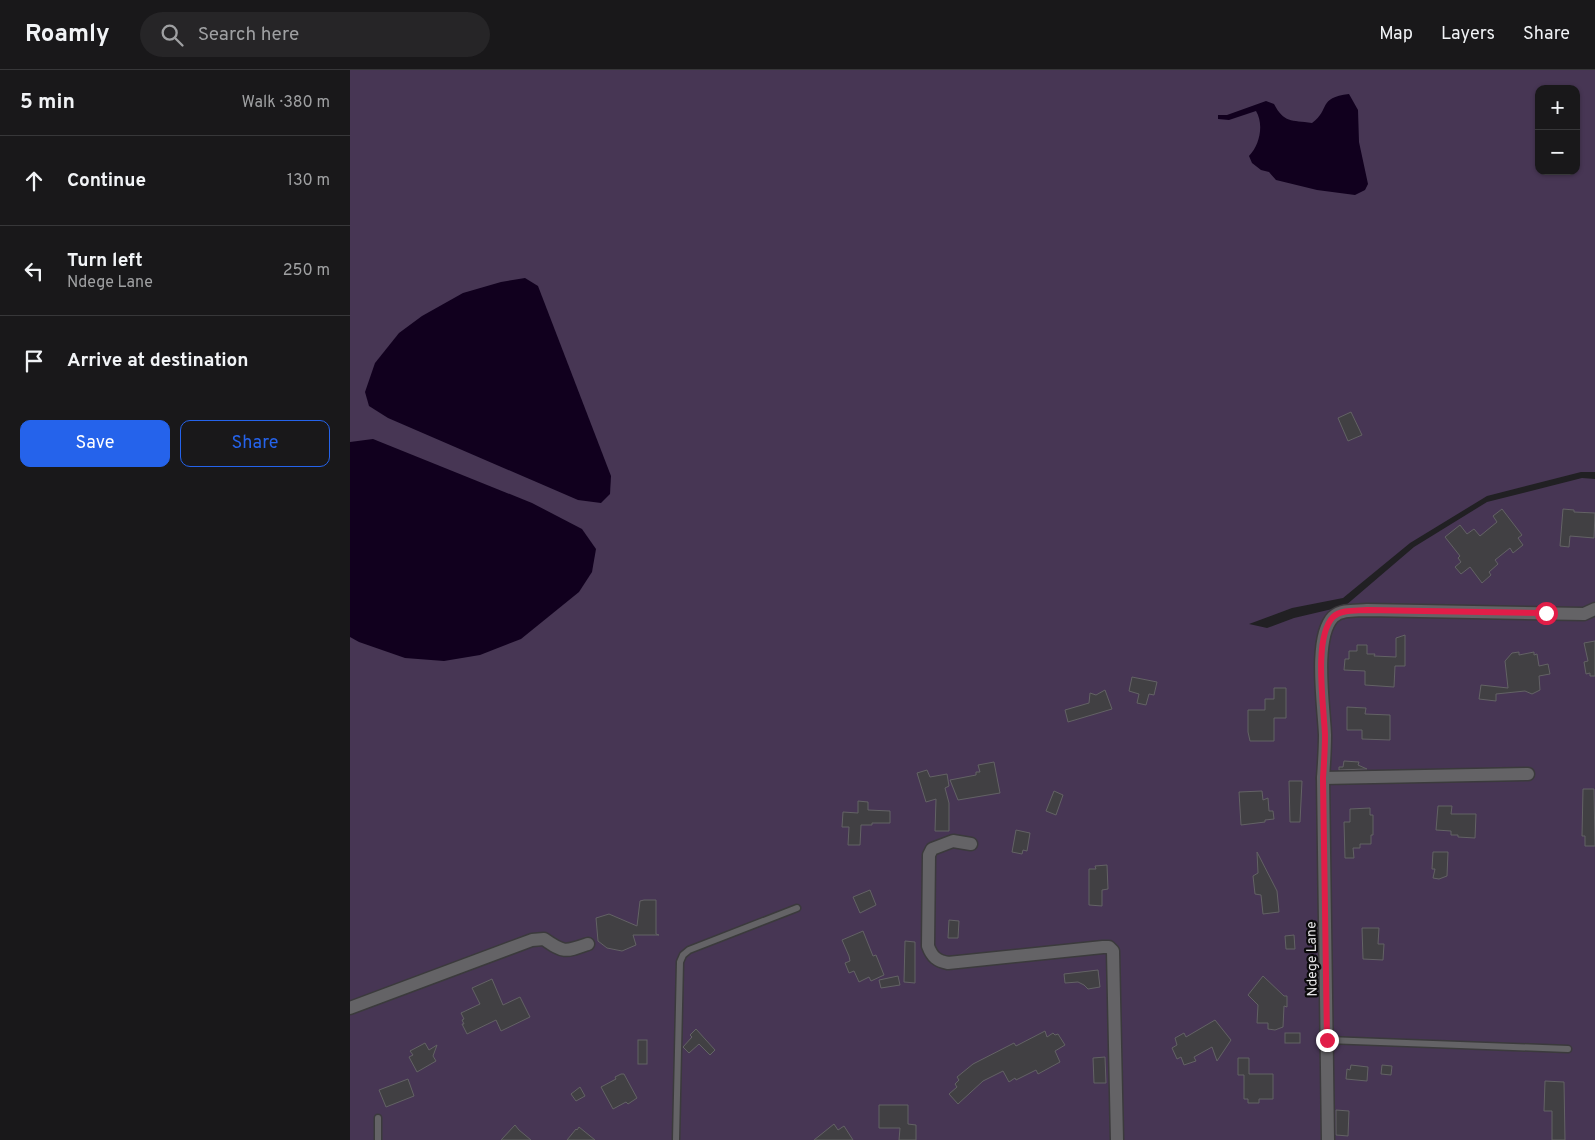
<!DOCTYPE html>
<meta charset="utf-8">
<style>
:root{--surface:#19181a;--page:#262527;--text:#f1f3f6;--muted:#9fa0a2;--line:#373739;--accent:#2563eb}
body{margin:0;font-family:Overpass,sans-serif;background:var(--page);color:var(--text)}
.controls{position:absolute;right:15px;top:15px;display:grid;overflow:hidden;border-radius:10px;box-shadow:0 1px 4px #0004}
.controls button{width:45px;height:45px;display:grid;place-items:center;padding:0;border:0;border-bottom:1px solid var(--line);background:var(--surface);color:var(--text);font:25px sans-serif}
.stop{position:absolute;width:15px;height:15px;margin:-11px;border:4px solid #e11d48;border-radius:50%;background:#fff}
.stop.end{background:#e11d48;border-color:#fff;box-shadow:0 1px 5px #0008}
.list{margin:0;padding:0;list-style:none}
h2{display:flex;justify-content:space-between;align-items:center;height:65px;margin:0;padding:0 20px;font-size:21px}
h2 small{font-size:16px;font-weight:400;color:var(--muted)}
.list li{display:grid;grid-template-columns:32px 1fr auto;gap:15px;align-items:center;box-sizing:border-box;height:90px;padding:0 20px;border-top:1px solid var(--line)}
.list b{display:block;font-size:19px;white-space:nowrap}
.list p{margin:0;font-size:16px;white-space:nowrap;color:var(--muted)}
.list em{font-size:16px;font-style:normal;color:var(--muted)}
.actions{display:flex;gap:10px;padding:15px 20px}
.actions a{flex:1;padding:11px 0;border:1px solid var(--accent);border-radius:10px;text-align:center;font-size:18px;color:var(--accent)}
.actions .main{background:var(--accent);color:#fff}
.icon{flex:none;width:28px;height:28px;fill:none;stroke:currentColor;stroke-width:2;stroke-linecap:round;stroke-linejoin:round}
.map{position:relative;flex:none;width:1245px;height:1070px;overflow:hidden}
header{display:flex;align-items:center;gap:30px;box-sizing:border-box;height:70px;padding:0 25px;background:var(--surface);border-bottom:1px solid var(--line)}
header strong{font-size:24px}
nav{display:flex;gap:28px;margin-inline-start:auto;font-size:18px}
.search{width:350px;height:45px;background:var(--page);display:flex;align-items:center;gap:12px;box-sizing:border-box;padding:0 18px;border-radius:28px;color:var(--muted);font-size:19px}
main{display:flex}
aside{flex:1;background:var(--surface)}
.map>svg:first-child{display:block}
.green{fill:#473654;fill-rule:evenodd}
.water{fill:#11001e}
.building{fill:#414043;stroke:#636265}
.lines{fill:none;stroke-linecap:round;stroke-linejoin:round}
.service-casing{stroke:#3b3a3c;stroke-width:9}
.minor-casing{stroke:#3b3a3c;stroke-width:15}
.service{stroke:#646366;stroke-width:6}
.minor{stroke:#646366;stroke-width:12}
.route{stroke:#e11d48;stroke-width:6}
.labels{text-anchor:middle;stroke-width:4.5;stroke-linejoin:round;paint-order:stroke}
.street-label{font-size:14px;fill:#e4e3e5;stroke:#0b0a0b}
</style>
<header>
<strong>Roamly</strong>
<div class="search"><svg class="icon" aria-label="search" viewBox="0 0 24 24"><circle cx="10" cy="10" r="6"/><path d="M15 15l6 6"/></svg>Search here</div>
<nav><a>Map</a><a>Layers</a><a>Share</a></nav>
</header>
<main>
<aside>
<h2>5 min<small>Walk · 380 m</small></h2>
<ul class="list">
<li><svg class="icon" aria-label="ahead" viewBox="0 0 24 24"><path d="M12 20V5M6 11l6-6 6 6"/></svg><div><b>Continue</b></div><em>130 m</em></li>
<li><svg class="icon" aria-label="left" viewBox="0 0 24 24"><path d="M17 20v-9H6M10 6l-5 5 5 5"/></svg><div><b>Turn left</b><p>Ndege Lane</p></div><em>250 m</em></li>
<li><svg class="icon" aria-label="arrive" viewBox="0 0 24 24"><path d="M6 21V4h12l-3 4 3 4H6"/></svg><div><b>Arrive at destination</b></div></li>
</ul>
<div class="actions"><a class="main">Save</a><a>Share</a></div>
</aside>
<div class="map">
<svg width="1245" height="1070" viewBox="0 0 1245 1070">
<rect width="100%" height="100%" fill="#212023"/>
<path class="green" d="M 0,0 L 1245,0 L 1245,402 L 1231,402 L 1137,426 L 1060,473 L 993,528 L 942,538 L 899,554 L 917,558 L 944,548 L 995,536 L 1064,477 L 1137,432 L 1232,408 L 1245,409 L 1245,1070 L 0,1070 ZM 1189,19 L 1226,19 L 1226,101 L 1189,101 Z"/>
<g class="water">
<path d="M 999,24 L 1008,40 L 1009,72 L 1018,114 L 1015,120 L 1005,125 L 967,120 L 926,110 L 919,102 L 911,100 L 902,93 L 899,86 C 910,75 914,54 906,41 L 879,50 L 868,49 L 868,45 L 877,45 L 916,31 L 924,34 C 934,53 941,50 962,53 C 981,39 967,28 999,24 Z"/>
<polygon points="175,208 188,216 261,406 260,424 251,433 228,430 38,348 19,336 15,322 25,293 49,263 72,246 113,223 151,212"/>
<polygon points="23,369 182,433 232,459 246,479 242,502 229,522 171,569 130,585 94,591 55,588 9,572 0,567 0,372"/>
</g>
<g class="building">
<polygon points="1001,342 1012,365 998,371 988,348"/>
<polygon points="1152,439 1172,465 1168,468 1173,475 1163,483 1160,478 1145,490 1148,494 1139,502 1141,505 1132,513 1120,497 1111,504 1105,497 1111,492 1108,488 1110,486 1095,467 1110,455 1117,464 1124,459 1130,466 1147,452 1143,446"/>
<polygon points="1213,439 1224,440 1224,442 1245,443 1244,468 1220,466 1219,477 1210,476"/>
<polygon points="1055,565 1055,596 1045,596 1044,617 1015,615 1015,601 994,600 995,589 999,589 999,581 1007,581 1007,575 1017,575 1017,584 1025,584 1024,586 1046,587 1046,568"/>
<polygon points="1245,571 1245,606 1240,606 1240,603 1236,604 1234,592 1238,591 1234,573"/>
<polygon points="1169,582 1169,585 1184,582 1184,585 1187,584 1189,596 1198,594 1200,604 1189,606 1190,620 1182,624 1175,621 1146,624 1146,631 1129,629 1131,615 1158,618 1155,591 1162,583"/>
<polygon points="782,607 807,612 804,625 799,624 796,635 787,633 789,624 779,621"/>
<polygon points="924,618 936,618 936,648 924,648 924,671 900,671 898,662 898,640 915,640 915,629 924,629"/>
<polygon points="755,620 762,639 718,652 715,640 739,633 740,623 746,625"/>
<polygon points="997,637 1016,638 1015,644 1040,645 1040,670 1012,669 1012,660 997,660"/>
<polygon points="994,691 1009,692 1008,695 1017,699 989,700 989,697 993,697"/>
<polygon points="644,692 650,723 608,730 600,710 626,705 626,702 630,702 628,695"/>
<polygon points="577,700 580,707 597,704 599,716 595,718 599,733 599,761 585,761 586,729 576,732 567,703"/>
<polygon points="939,711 952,711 950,752 940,752"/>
<polygon points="1233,719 1244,719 1245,776 1235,776 1235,766 1232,766"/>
<polygon points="704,721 713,725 706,745 696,741"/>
<polygon points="912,721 913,730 918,728 919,741 923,741 924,749 915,750 915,752 891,755 889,722"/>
<polygon points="508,731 518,732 518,740 540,741 540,753 522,753 522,755 511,755 510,775 498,775 499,757 492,757 493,742 508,743"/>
<polygon points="1088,736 1102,736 1101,744 1126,744 1125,768 1108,767 1108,765 1101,765 1101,761 1086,760"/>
<polygon points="1020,738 1020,745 1023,745 1023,765 1021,765 1021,774 1010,774 1010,778 1003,778 1004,788 995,788 994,752 1000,752 1000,739"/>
<polygon points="666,760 680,763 677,781 673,780 672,784 662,782"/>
<polygon points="907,782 927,821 929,842 913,844 911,825 905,824 903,806 908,803"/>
<polygon points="1083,782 1098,782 1097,806 1089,809 1083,808 1085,799 1082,799"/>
<polygon points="757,795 758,819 752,820 752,836 739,835 739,799 746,799 745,796"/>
<polygon points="520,820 526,835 510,843 503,827"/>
<polygon points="294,830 306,830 306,864 309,865 283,865 286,875 272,881 257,878 248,871 246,848 259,844 287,856 290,831"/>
<polygon points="599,850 609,851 608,868 598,868"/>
<polygon points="1012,858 1029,858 1028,874 1034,874 1033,890 1013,889"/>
<polygon points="513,861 523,886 526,885 534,905 521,911 519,907 509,912 504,901 499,903 495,893 500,891 499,886 492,870"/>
<polygon points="944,865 945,879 936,879 935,866"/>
<polygon points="555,871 565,872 565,913 554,912"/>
<polygon points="748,900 750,917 738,919 734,915 728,912 715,913 714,904"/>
<polygon points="548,906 550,915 531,918 529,910"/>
<polygon points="913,906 934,926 937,926 937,937 934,936 933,957 925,960 918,959 918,953 907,953 908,935 898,925"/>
<polygon points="142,909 153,935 170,927 180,947 151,961 146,950 117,964 112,954 114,954 112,950 114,949 111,943 130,934 122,918"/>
<polygon points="865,950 881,970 867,991 862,977 844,987 846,991 834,995 831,987 827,989 822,978 827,975 825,968 834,963 836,967"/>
<polygon points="346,959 365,980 360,985 349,974 339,983 333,977 342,967 340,965"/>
<polygon points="695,961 697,967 703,963 705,965 708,964 715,975 705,981 710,992 688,1004 686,1000 666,1010 665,1008 659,1012 653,1001 633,1011 608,1034 599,1024 607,1017 605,1014 609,1010 607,1007 623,994 664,973 666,976"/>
<rect x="935" y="963" width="15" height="10"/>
<rect x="288" y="970" width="9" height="24"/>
<polygon points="75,973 79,980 87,975 83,986 86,991 67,1002 59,987 63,985 60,981"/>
<polygon points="755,987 756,1013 744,1013 743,988"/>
<polygon points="888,988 899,988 899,1004 923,1004 923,1029 909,1029 909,1033 898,1033 898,1029 894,1029 894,1005 888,1005"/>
<polygon points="1001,995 1018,997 1017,1011 996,1009 997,999 1000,1000"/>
<polygon points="1032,995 1042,996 1041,1005 1031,1004"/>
<polygon points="271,1004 274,1004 287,1028 278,1034 276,1032 263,1039 251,1017 266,1009 265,1007"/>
<polygon points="58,1009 64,1026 36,1037 29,1020"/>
<polygon points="1195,1011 1214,1012 1215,1070 1202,1070 1202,1041 1194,1041"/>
<polygon points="230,1017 235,1026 226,1031 221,1024"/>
<polygon points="529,1035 558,1035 558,1054 566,1055 566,1070 549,1070 550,1058 529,1058"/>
<polygon points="986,1040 999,1041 998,1066 986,1065"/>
<polygon points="484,1054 488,1060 494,1056 503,1070 464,1070"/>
<polygon points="165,1055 169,1060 181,1070 151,1070"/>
<polygon points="229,1057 245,1070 217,1070 226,1059 227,1060"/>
</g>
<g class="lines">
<g class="service-casing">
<g id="service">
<polyline points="977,970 1218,979"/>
<polyline points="28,1070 28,1048"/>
<polyline points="326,1070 330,892 333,885 339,880 447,838"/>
</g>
</g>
<g class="minor-casing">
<g id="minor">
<polyline points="973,708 1178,704"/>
<path d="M 621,774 L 603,771 L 582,779 L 579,785 L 578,876 C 582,887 587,891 598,893 L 753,877 L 759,877 L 763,881 L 767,1070"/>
<path d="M 0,938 L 182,870 L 194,869 C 214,883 215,882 238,874"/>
<path d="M 978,1070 L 973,708 C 974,694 975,679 975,665 C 974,637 963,568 983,547 C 992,539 1006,541 1017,540 L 1234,544 L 1245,539"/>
</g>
</g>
<use href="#service" class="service"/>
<use href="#minor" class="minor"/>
</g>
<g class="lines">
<path class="route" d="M 977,970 L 973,708 C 974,694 975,679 975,665 C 974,637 963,568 983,547 C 992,539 1006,541 1017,540 L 1196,543"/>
</g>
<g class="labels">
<g class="street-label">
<text transform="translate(961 889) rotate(-91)" y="5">Ndege Lane</text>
</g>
</g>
</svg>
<div class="controls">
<button>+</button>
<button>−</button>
</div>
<div class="stop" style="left:1196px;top:543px"></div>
<div class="stop end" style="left:977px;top:970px"></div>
</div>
</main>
